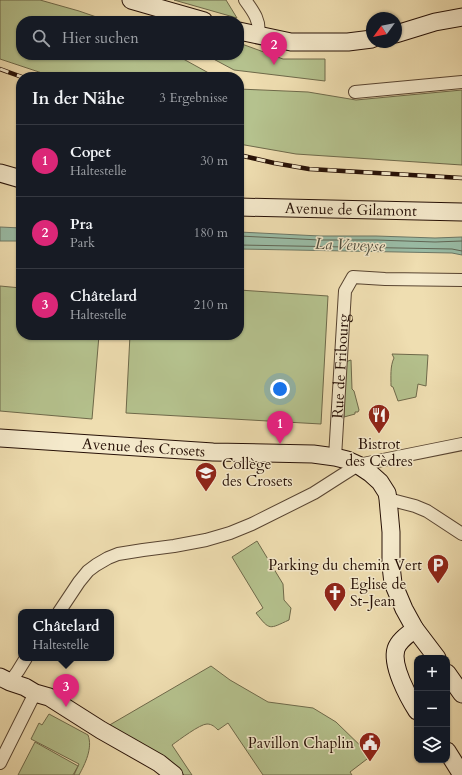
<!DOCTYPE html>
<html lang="de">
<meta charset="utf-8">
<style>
:root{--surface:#171b24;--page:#20242c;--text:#f1f3f6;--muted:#9ea1a6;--line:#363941;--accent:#db2777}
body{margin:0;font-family:Cardo,serif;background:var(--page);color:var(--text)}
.controls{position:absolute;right:12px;bottom:12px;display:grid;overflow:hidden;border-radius:8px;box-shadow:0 1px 3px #0004}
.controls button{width:36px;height:36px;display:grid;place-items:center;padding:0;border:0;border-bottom:1px solid var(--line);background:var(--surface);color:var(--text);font:20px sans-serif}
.compass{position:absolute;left:366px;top:12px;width:36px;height:36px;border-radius:50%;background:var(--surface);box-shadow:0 1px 3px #0004;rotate:237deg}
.you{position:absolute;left:280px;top:389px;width:14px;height:14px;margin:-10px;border:3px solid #fff;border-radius:50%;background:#1a73e8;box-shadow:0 0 0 6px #1a73e833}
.badge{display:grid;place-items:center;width:26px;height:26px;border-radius:50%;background:var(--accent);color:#fff;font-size:13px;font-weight:700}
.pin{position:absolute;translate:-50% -33px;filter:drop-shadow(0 1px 2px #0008)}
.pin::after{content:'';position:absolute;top:21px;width:14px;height:12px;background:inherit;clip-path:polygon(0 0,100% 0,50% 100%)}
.popup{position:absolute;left:18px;top:609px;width:96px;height:52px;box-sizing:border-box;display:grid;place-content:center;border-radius:8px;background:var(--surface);filter:drop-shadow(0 1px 3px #0005);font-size:13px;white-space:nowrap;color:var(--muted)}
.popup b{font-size:15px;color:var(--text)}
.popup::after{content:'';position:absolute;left:50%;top:100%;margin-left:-8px;border:8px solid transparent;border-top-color:var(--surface)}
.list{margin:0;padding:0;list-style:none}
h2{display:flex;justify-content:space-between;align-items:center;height:52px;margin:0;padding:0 16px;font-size:17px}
h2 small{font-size:13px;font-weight:400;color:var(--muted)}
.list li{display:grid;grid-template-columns:26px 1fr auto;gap:12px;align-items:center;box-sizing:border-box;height:72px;padding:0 16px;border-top:1px solid var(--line)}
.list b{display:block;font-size:15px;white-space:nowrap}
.list p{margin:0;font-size:13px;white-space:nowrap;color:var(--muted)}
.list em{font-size:13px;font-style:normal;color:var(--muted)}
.icon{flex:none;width:22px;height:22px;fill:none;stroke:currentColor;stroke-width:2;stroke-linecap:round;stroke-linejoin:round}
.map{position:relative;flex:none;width:462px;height:775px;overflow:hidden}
.search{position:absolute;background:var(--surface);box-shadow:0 1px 3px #0004;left:16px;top:16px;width:228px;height:44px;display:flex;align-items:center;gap:10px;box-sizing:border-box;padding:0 14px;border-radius:16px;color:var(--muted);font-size:15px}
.panel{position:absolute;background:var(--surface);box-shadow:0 1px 3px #0004;left:16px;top:72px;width:228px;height:268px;border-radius:16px}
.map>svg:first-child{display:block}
.green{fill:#b5c28e;stroke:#6e694a}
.water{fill:#9abda7;stroke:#6c7867}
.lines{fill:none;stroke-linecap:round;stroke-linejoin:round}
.shore{stroke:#606656;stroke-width:1}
.street-casing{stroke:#584431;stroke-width:14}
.secondary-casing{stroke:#261006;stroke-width:19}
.street{stroke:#f5eacc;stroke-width:12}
.secondary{stroke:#f5eacc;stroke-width:17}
.rail-casing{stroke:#261006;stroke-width:4.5}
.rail{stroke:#f5eacc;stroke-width:3;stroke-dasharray:9;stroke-linecap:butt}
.labels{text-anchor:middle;stroke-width:3;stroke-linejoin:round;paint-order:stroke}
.street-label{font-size:15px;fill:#261006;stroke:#f5eacc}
.poi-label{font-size:15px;fill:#261006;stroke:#f5eacc;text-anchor:start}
.water-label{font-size:16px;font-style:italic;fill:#4f4d3e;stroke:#f5eacc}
</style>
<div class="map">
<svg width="462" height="775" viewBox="0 0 462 775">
<rect width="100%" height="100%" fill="#efdeb1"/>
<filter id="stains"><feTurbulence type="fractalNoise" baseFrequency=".005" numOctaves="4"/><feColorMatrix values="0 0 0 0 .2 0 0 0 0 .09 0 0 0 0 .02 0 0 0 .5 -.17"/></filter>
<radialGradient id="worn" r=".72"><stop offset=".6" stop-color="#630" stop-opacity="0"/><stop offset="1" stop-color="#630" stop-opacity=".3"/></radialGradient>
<g class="green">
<polygon points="0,0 40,0 79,11 108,21 21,21 21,55 176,55 216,77 54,77 0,59"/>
<polygon points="174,0 226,0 237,18"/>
<polygon points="239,43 283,59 325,59 325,81 234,70 206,55 239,55"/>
<polygon points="239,89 308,92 356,100 462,90 462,165 296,154 239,144"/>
<polygon points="0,286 21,288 21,335 99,335 92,419 0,411"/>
<polygon points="239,290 328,296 321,424 126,413 130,335 239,335"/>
<path d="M 392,354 L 428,355 L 426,386 L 418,384 L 416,397 L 398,401 L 393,387 L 391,386 C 391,377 390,366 394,358 Z"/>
<polygon points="351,360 352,389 354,391 359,410 358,412 355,412 355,414 344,417 345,364 348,361"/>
<path d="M 257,541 L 283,584 L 284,600 L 291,608 L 289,620 C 269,629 270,631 256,613 L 263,608 L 232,557 Z"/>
<path d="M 211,666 L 230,680 L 268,702 L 313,708 L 336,722 L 371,756 L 350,772 L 352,775 L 263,775 L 228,723 L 218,730 C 215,727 212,724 207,724 C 200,724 179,740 172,745 L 192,775 L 184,775 L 172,764 L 140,742 L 101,730 Z"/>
<path d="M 49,714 L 88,735 C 93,748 85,764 79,775 L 74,775 L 79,764 L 31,739 L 39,723 L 42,725 Z"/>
<polygon points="35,742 78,766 73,775 18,775"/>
</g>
<g class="water">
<polygon points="0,227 21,228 21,241 0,241"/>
<polygon points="239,232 320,236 376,236 435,238 462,237 462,255 452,253 239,249"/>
</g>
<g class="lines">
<g class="shore">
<polyline points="239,236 320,240 376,240 435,242 462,241"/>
<polyline points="239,245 452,249 462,251"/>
</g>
<g class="street-casing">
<g id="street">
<path d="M 245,0 C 253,11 261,21 258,35"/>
<polyline points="355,92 462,82"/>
<path id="s1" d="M 335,457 L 345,291 L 353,277 L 385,279 L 462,280"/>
<polyline points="388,499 415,506 427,511 462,534"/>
<polyline points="59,612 79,582 88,571 96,565 108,558 118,554 143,550 174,546 206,540 230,533 252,524 314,493 339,477 358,465 462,444"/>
<polyline points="10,682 18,671 26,658"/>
<polyline points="0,763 35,693"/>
</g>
</g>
<g class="secondary-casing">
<g id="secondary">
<polyline points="131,0 204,21"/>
<polyline points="239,31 291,42 348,42 372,39"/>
<polyline points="396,34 435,22 462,17"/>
<polyline points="0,173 21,179"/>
<path id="s2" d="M 239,207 L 462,212"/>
<path id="s3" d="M 0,438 L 213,452 L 313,454 L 335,457 L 347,460 L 358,465 L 370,473 L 380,482 L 387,493 L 388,499 L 391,532 L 391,566 L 393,583 L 404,609 L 415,629 L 437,658"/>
<path d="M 415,629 C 409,634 399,640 396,649 C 391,665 408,697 417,711"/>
<polyline points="447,673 462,694"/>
<polyline points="0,677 10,682 25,687 35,693 49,697 101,730 159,763 174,775"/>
<polyline points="447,751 462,775"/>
</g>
</g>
<use href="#street" class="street"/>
<use href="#secondary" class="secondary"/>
<g class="rail-casing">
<g id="rail">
<polyline points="0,69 22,77"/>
<polyline points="239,155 274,163 309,169 462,178"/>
</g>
</g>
<use href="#rail" class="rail"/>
</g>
<defs>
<g id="restaurant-pin" transform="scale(1.15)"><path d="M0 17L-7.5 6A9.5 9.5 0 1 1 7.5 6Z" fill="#8f2418" stroke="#f5eacc"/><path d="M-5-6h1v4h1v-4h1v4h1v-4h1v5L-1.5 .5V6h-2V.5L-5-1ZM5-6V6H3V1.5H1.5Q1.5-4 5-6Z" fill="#fff"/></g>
<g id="school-pin" transform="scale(1.15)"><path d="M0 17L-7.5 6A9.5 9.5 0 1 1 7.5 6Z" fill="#8f2418" stroke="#f5eacc"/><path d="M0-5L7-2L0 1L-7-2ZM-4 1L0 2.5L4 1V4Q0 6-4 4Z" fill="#fff"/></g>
<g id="parking-pin" transform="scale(1.15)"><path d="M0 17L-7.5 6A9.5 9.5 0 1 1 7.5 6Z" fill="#8f2418" stroke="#f5eacc"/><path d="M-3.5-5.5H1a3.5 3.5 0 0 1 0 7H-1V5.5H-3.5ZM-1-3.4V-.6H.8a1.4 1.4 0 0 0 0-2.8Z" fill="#fff"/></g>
<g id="church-pin" transform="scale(1.15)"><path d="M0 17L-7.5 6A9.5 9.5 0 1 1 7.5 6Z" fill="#8f2418" stroke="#f5eacc"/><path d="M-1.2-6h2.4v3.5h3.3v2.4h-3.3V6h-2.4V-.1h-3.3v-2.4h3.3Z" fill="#fff"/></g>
<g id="civic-pin" transform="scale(1.15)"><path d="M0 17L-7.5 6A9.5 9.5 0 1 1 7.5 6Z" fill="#8f2418" stroke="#f5eacc"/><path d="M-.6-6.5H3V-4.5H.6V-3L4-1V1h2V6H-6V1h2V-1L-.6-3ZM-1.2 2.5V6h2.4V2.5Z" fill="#fff"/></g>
</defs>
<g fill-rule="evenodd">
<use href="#restaurant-pin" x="379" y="415"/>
<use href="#school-pin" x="206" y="473"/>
<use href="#parking-pin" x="438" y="565"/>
<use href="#church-pin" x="335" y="593"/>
<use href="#civic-pin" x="370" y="743"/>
</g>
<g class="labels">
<g class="street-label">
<text dy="5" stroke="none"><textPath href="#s2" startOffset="112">Avenue de Gilamont</textPath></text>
<text dy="5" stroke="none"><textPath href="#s1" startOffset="91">Rue de Fribourg</textPath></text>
<text dy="5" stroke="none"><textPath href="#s3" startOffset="144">Avenue des Crosets</textPath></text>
</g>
<g class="poi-label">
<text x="379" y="449" text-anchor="middle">Bistrot<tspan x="379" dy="17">des Cèdres</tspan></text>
<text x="222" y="469">Collège<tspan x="222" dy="17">des Crosets</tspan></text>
<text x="422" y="570" text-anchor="end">Parking du chemin Vert</text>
<text x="350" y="589">Eglise de<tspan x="350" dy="17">St-Jean</tspan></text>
<text x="354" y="748" text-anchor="end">Pavillon Chaplin</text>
</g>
<g class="water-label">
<text transform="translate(350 244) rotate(2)" y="6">La Veveyse</text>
</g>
</g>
<rect width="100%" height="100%" filter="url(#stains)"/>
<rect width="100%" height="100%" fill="url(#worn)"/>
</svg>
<div class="controls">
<button>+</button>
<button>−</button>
<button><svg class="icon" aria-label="layers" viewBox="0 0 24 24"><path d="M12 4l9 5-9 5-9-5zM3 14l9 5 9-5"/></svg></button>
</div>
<svg class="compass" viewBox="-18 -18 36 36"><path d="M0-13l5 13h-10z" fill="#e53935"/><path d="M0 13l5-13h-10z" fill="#9ea1a6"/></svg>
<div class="you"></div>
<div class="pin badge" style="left:280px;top:444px">1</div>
<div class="pin badge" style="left:274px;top:65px">2</div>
<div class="pin badge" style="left:66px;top:707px">3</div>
<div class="popup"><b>Châtelard</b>Haltestelle</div>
<div class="search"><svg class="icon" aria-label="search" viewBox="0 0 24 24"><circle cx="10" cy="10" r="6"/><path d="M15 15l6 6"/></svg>Hier suchen</div>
<section class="panel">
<h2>In der Nähe<small>3 Ergebnisse</small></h2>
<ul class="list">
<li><span class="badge">1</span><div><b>Copet</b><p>Haltestelle</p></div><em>30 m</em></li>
<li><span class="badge">2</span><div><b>Pra</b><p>Park</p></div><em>180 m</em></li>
<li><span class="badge">3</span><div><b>Châtelard</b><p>Haltestelle</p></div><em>210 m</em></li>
</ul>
</section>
</div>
